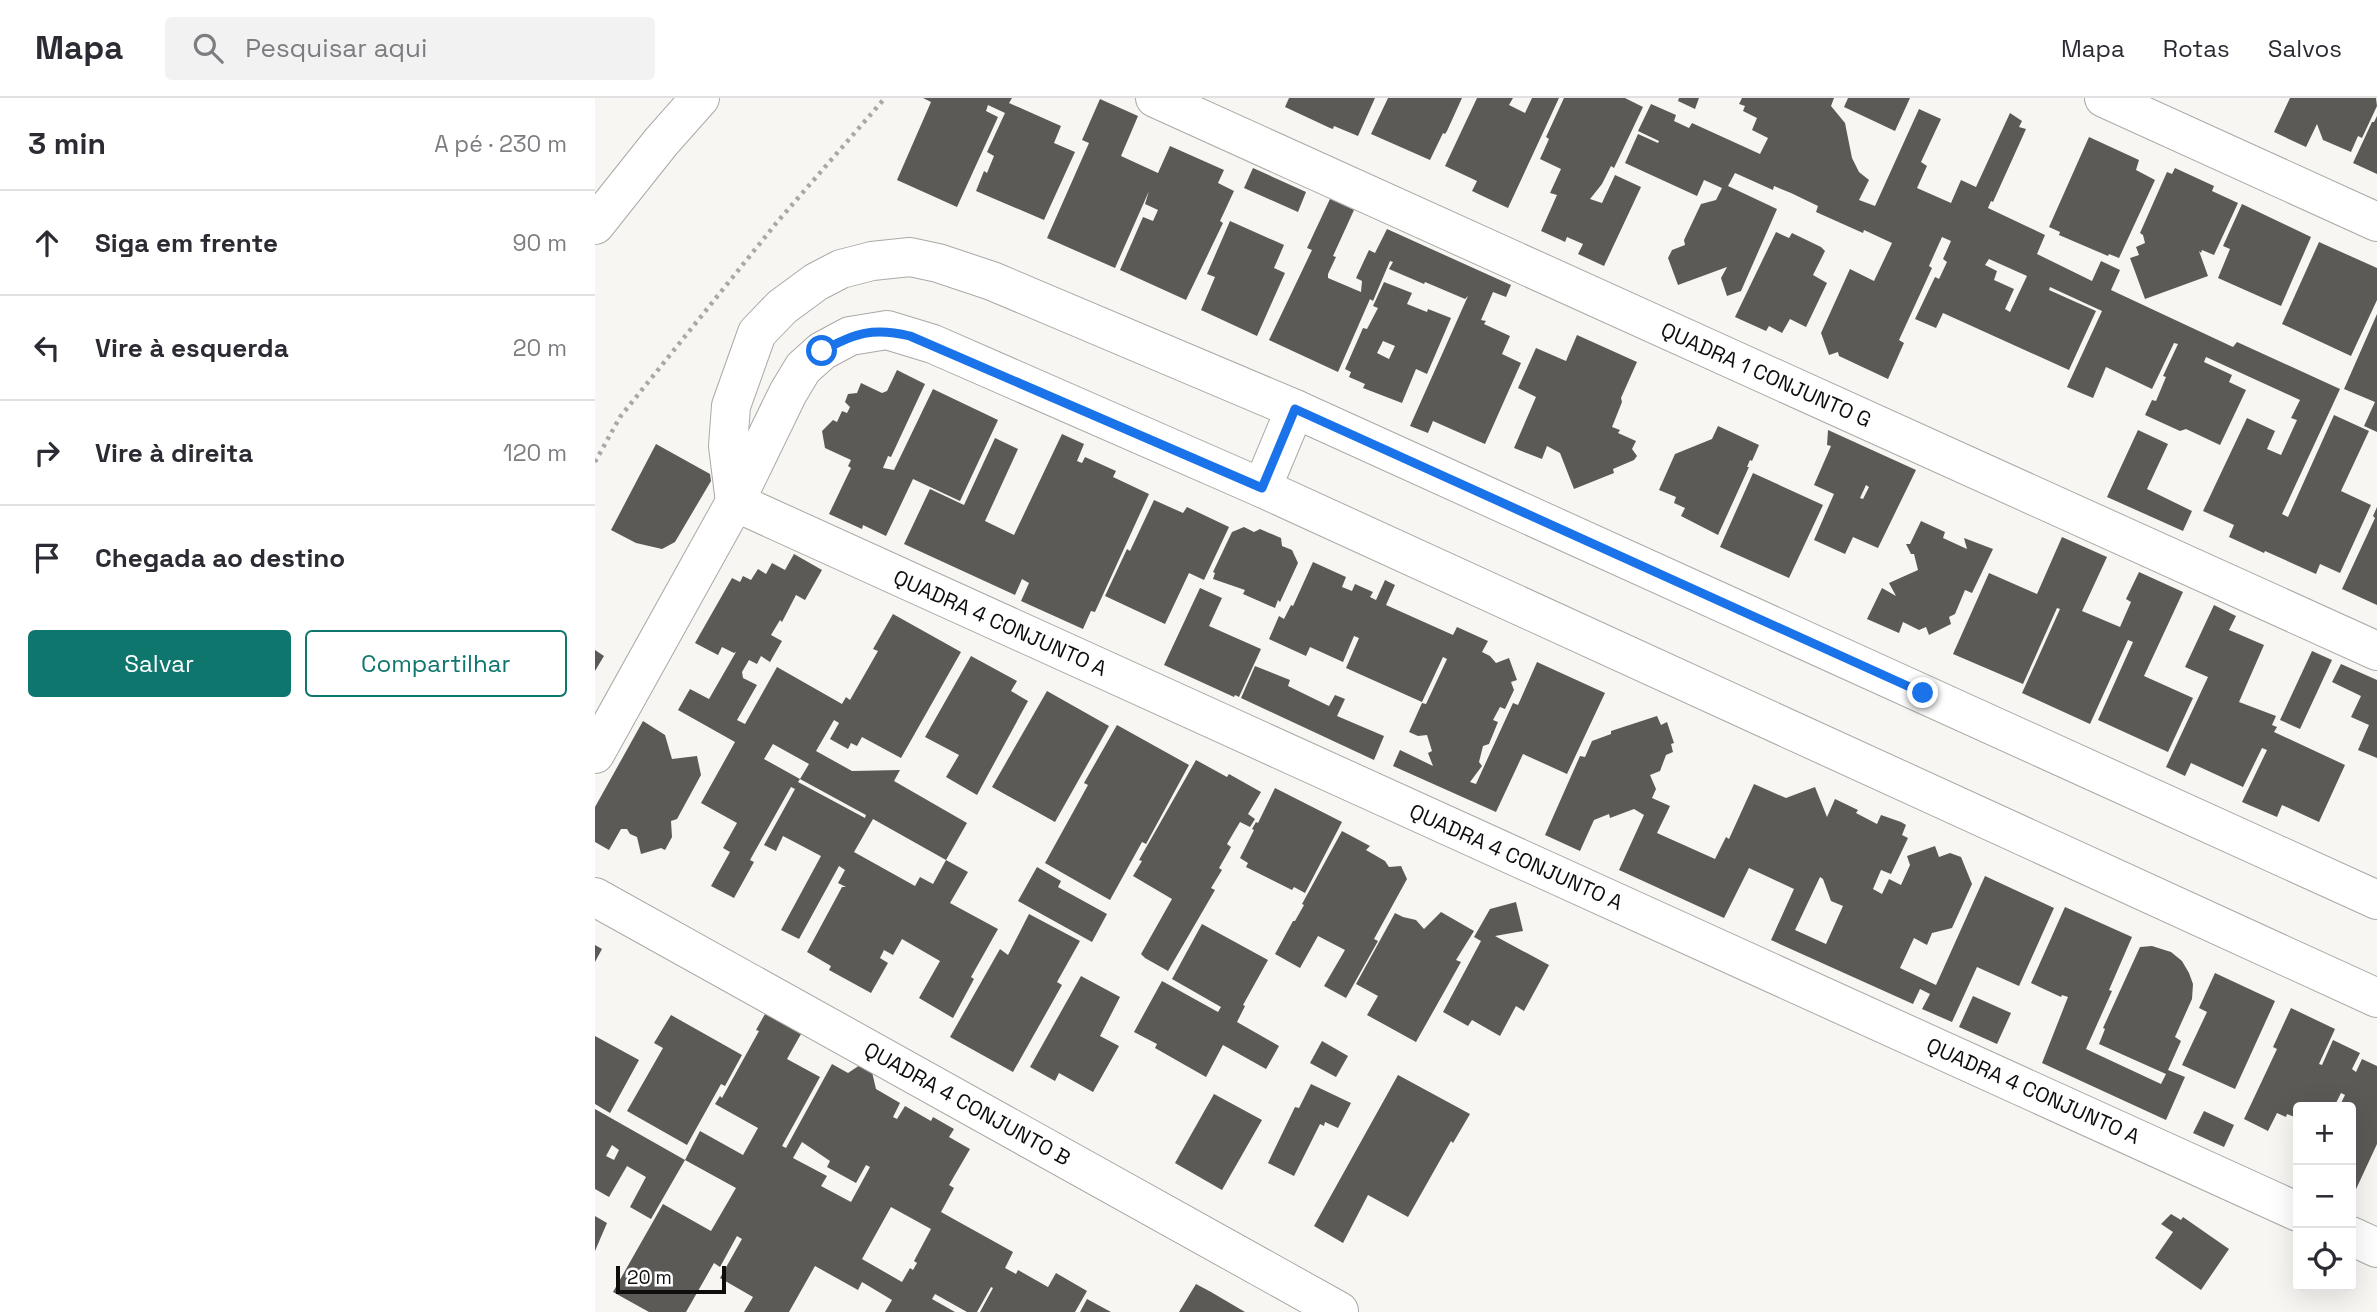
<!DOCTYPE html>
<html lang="pt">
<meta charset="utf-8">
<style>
:root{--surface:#fff;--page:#f2f2f3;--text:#2b2b33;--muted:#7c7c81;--line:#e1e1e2;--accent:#0f766e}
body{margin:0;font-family:"Space Grotesk",sans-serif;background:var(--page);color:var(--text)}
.controls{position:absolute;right:21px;bottom:21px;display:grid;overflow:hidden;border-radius:7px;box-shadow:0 7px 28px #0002}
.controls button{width:63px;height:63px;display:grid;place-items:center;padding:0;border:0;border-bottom:2px solid var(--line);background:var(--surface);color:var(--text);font:35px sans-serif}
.scale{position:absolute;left:21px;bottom:18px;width:110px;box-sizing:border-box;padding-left:7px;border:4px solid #0f0e0d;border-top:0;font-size:19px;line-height:24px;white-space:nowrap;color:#0f0e0d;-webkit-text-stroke:5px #fff;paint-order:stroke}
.stop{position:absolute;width:21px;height:21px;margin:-16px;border:5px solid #1a73e8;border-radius:50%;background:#fff}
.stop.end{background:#1a73e8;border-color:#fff;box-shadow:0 2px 7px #0008}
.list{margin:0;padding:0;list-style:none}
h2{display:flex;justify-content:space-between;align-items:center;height:91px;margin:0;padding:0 28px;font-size:30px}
h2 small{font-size:23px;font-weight:400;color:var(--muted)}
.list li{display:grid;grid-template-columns:46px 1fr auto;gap:21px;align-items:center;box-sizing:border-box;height:105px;padding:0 28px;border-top:2px solid var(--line)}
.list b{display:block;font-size:26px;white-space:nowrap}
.list em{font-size:23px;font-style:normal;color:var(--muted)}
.actions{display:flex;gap:14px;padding:21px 28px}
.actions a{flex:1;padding:16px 0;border:2px solid var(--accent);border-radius:7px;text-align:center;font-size:24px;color:var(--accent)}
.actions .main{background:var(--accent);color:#fff}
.icon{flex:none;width:38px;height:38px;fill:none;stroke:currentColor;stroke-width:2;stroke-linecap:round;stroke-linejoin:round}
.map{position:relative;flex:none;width:1782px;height:1214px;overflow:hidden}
header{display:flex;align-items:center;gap:42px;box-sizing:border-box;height:98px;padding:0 35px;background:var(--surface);border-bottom:2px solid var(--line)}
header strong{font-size:33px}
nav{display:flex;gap:38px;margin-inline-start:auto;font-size:24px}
.search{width:490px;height:63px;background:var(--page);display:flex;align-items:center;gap:18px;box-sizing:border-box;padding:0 24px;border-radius:7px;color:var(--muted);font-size:26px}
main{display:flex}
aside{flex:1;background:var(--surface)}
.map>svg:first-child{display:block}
.building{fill:#5b5a57;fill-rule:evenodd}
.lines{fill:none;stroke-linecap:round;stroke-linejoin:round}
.minor-casing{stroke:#aba9a6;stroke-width:40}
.secondary-casing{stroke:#aba9a6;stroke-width:40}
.path{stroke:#aaa8a6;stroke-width:4.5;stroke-dasharray:3.5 5;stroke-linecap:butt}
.minor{stroke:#fff;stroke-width:38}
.secondary{stroke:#fff;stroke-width:38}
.route{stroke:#1a73e8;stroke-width:9}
.labels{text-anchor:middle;stroke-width:7;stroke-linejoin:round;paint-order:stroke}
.street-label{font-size:21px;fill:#0f0e0d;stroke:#fff}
</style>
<header>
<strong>Mapa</strong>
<div class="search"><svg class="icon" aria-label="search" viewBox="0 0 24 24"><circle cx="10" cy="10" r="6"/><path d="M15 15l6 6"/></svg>Pesquisar aqui</div>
<nav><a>Mapa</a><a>Rotas</a><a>Salvos</a></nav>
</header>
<main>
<aside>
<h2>3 min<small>A pé · 230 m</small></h2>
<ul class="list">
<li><svg class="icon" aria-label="ahead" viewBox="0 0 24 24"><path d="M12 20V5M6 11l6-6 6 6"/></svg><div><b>Siga em frente</b></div><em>90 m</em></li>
<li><svg class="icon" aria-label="left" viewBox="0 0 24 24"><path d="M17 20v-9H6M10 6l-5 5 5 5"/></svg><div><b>Vire à esquerda</b></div><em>20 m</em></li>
<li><svg class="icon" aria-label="right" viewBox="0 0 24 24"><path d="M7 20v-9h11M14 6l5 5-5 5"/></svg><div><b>Vire à direita</b></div><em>120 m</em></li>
<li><svg class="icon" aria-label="arrive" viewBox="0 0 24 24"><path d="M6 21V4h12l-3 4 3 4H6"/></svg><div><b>Chegada ao destino</b></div></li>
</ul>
<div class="actions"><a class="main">Salvar</a><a>Compartilhar</a></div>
</aside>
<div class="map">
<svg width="1782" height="1214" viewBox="0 0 1782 1214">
<rect width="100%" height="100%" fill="#f8f6f3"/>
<g class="building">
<polygon points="328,0 417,0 414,5 466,28 459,45 480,54 449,122 381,93 389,73 392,75 399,58 392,54 410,15 393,7 391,13 403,19 362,109 302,82 336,4"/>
<polygon points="694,0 780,0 763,38 739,28 738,31 735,30 690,9"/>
<polygon points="793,0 867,0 852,33 850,36 848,35 835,62 776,36"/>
<polygon points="882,0 918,0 914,7 930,15 937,0 964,0 913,110 877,93 882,83 850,68"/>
<polygon points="969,0 1030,0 1048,9 1019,70 1016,68 1007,86 995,101 1007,105 1020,77 1046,89 1009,168 983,156 988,146 972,139 970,144 966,142 946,133 962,97 955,95 966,71 945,61 954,41 951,39"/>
<polygon points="1084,0 1104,0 1100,11 1083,3"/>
<path d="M 1147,0 L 1239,0 L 1236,8 L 1250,25 L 1257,60 L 1264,74 L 1274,82 L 1264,102 L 1280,108 L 1324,11 L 1346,21 L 1326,64 L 1332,68 L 1322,90 L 1356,105 L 1366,82 L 1381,89 L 1415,15 L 1427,23 L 1424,29 L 1431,31 L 1398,104 L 1396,103 L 1393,110 L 1450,137 L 1442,156 L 1497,183 L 1506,163 L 1525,172 L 1516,192 L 1638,249 L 1642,244 L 1745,291 L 1687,416 L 1693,419 L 1739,317 L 1774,333 L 1746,393 L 1776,407 L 1745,475 L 1725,466 L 1721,476 L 1670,453 L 1669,455 L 1634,439 L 1639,427 L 1608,413 L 1652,320 L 1680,333 L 1672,351 L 1686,357 L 1702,322 L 1696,320 L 1705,302 L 1611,259 L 1609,264 L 1637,277 L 1634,284 L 1651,292 L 1625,347 L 1591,331 L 1585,333 L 1550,317 L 1557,302 L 1561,303 L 1571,279 L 1568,278 L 1583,246 L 1579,245 L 1557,291 L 1511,269 L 1498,300 L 1472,289 L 1507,213 L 1455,189 L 1454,192 L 1501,213 L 1474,272 L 1348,215 L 1341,230 L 1320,221 L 1340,179 L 1344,181 L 1352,164 L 1348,161 L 1356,143 L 1347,139 L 1334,168 L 1337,170 L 1304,242 L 1309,245 L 1293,281 L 1244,258 L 1243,254 L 1234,257 L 1226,235 L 1255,171 L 1279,183 L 1297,145 L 1269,132 L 1268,135 L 1221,114 L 1223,108 L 1196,95 L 1179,88 L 1178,92 L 1140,75 L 1133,88 L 1182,111 L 1146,193 L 1132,198 L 1126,180 L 1132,169 L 1083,187 L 1073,160 L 1077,152 L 1090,147 L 1089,142 L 1106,106 L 1121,102 L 1127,90 L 1109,82 L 1102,98 L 1030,65 L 1043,36 L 1063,45 L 1064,43 L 1043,33 L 1056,6 L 1081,17 L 1079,23 L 1094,30 L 1097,25 L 1165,56 L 1173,40 L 1157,32 L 1162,20 L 1148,13 L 1150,8 L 1144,6 ZM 1394,161 L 1432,178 L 1415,214 L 1410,211 L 1419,191 L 1399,182 L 1402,173 L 1390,167 Z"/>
<polygon points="1253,0 1315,0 1300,33 1249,9"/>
<polygon points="1695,0 1781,0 1782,8 1767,40 1763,38 1756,54 1728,42 1722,26 1711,49 1679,34"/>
<polygon points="505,1 543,18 526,58 563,75 575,48 629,72 623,85 639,93 625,123 628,125 591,202 525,172 548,119 558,123 563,112 550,106 554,93 520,170 452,140 494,45 487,42"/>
<polygon points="1782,18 1782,76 1758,65 1777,24 1779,24"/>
<polygon points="1494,39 1544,62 1541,72 1560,82 1524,160 1514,156 1513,158 1464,137 1465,134 1454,129"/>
<polygon points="658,70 711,94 703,114 649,90"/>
<polygon points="1580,70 1619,88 1617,93 1643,105 1619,157 1607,152 1606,155 1604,153 1613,178 1550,201 1535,160 1544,157 1541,149 1550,145 1548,137 1545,135 1572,74 1577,76"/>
<polygon points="735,101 759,112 738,158 741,159 733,176 733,180 766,194 767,183 761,180 774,152 780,155 792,131 916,187 911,199 898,194 886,222 891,223 889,226 915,238 907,256 926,265 890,346 838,323 833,335 815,328 873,198 870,201 830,184 829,186 794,171 798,164 795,163 778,203 775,201 743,274 674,242 717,152 712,150"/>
<polygon points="1647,106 1716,139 1686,208 1623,180 1635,151 1628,148"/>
<polygon points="635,123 689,147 679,170 690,175 662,238 606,212 620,179 612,176"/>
<polygon points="1181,134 1194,140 1197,135 1226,149 1230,153 1218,177 1232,185 1211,229 1195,221 1187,235 1174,228 1171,233 1140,219"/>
<polygon points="1724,144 1782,170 1782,202 1756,258 1687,226"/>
<path d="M 789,184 L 817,195 L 812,206 L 832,214 L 833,211 L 856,220 L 832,276 L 821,271 L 807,305 L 768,290 L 770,286 L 754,279 L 756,274 L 750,271 L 768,230 L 772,231 L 783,210 L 778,208 ZM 788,243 L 800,248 L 794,261 L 782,255 Z"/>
<polygon points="1782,216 1782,334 1769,328 1780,304 1749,291"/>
<polygon points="982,237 1042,264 1026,300 1027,304 1017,329 1025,332 1023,335 1041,343 1037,351 1042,358 1039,362 1018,371 1019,375 979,391 965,355 952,348 947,361 919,350 941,299 923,290 941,250 971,263"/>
<polygon points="302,272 330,286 296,359 293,358 288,370 299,372 338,291 403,322 365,403 318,381 291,438 268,427 267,431 234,416 256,370 253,368 256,362 230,350 227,333 238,322 242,324 247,313 252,315 255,309 250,304 253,296 262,295 266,285 287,295 292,293"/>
<polygon points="1123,328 1164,347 1157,363 1155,362 1152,369 1154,369 1123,437 1086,418 1090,410 1079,405 1081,399 1064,392 1080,356 1117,341"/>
<path d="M 1233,332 L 1321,372 L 1283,450 L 1258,439 L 1250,456 L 1219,442 L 1239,396 L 1219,387 L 1236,348 L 1232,347 ZM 1271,387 L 1274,389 L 1268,401 L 1265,400 Z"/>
<polygon points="1543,332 1573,346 1552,391 1597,413 1588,433 1512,399"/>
<polygon points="467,336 489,346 482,363 487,365 490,359 521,373 518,379 554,396 500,514 496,513 488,531 426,503 434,485 427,481 420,497 309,446 335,391 369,407 400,340 423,351 390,423 419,437"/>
<polygon points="61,346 115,376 116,383 80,444 67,451 41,445 16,432"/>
<polygon points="1158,375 1228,407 1194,480 1125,449"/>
<polygon points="559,402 588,415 592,409 634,429 609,482 594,475 570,526 510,498 532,451 535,453"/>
<polygon points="1782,409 1782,507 1747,491 1780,420 1778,418"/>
<polygon points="1326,423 1350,434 1348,440 1372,451 1369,440 1398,451 1377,495 1370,492 1360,516 1354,519 1356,526 1334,537 1331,529 1324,532 1308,524 1304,535 1272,521 1287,490 1301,498 1294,485 1323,472 1319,456 1316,456 1311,446 1315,446"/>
<polygon points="649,429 659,434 665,431 686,440 687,448 697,452 703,465 685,504 683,502 680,510 648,496 650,492 618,481 620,475 618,474 637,434"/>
<polygon points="1467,439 1512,459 1487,513 1525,529 1536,504 1531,501 1544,474 1588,494 1549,578 1598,600 1573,654 1503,622 1538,544 1533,542 1495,626 1427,595 1465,511 1462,510 1428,586 1358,556 1394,475 1442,496"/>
<path d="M 199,456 L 227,472 L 210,502 L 201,497 L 187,524 L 185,522 L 176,537 L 187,543 L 175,564 L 166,558 L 162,566 L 154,562 L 147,574 L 148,580 L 162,587 L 142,622 L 150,626 L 182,569 L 247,606 L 251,599 L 255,602 L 283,553 L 278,551 L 298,516 L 366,554 L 306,660 L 267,639 L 262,648 L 256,645 L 253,651 L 235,641 L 244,625 L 239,622 L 221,653 L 257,673 L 305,672 L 299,683 L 372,725 L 351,762 L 278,721 L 259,754 L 320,788 L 325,779 L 338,786 L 351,762 L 373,774 L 355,805 L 403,831 L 376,879 L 379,881 L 358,920 L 324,900 L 345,863 L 307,841 L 298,857 L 289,852 L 285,860 L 293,865 L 276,895 L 234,872 L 236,868 L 212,854 L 247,789 L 251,789 L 243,785 L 250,772 L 244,768 L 204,841 L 186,832 L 226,758 L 188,738 L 181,753 L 169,747 L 200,691 L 196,689 L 155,762 L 159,764 L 139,800 L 116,788 L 135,754 L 128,750 L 142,725 L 106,705 L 140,644 L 83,612 L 95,591 L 114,601 L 141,554 L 139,555 L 127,549 L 123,557 L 100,545 L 137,480 L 145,484 L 148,478 L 156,482 L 163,471 L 171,476 L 177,465 L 190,472 ZM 178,646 L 214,666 L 205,681 L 169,661 ZM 205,681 L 271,717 L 270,720 L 203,684 Z"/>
<polygon points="718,464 751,479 747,489 757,493 760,486 778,494 775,499 781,502 790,482 800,487 791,507 858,537 862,529 893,543 887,554 895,558 901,565 914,560 922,582 916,584 919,592 910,611 905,609 898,622 903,624 894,646 888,648 884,664 887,668 875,684 881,686 918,605 923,607 942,564 1010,595 972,676 928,656 901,714 798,668 805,652 838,668 833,655 837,653 832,637 823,638 814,634 827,605 831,606 852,561 848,559 827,604 751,570 764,540 759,538 748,564 715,549 711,558 674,541 684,518 689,521 696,507 698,508"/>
<polygon points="605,490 627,500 614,528 666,551 644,599 640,597 639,599 569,567"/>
<polygon points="1619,507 1641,518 1634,532 1669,547 1644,604 1681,618 1677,627 1682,629 1679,634 1750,667 1724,724 1687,707 1682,719 1647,704 1672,652 1667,650 1648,689 1596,665 1590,678 1571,669 1613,579 1590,569"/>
<polygon points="0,552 9,558 0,573"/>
<polygon points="1717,553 1737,562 1705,631 1685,622"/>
<polygon points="376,558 422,583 416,593 433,603 382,697 351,679 364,657 330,639"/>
<polygon points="1746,566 1782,582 1782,660 1763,652 1774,627 1756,619 1766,598 1737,584"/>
<polygon points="660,568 695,582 693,588 734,608 740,597 750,601 742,618 789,638 779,662 646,600"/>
<polygon points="452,593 514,628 460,724 397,689"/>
<path d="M 1062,618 L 1066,627 L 1072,624 L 1079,645 L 1076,646 L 1078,654 L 1071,657 L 1065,673 L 1055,677 L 1061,691 L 1057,700 L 1075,708 L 1062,735 L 1120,761 L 1131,739 L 1134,741 L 1159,686 L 1191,700 L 1220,689 L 1232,719 L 1240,701 L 1263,712 L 1261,715 L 1282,726 L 1286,717 L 1306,724 L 1311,727 L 1307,737 L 1313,740 L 1296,776 L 1286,772 L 1278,791 L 1287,796 L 1294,781 L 1306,787 L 1315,767 L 1312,758 L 1340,748 L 1344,759 L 1355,755 L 1366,759 L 1377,786 L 1357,830 L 1337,835 L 1332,847 L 1319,840 L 1305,870 L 1341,887 L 1390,778 L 1459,810 L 1424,888 L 1382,869 L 1357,924 L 1327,911 L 1335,896 L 1325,891 L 1318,906 L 1176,842 L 1199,791 L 1154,770 L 1129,820 L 1024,772 L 1049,717 L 1039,711 L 1015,720 L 1014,716 L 999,722 L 985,753 L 950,737 L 985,658 L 990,659 L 997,643 L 1016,636 L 1016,633 ZM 1225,779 L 1228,781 L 1236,803 L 1248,808 L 1231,846 L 1200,832 Z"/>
<polygon points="48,623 70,637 77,661 102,658 106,677 82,721 76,723 77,739 70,752 66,750 46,756 42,739 35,736 32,731 26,731 14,752 0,744 0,709"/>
<polygon points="522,627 594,667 551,746 547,744 515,802 450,765 493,687 489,685"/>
<polygon points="601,662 632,679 634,676 666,694 653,716 660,721 655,729 645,724 639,734 632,746 636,749 624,770 627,772 616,790 620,792 573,873 550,860 546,856 577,801 538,778 547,763 544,762"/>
<polygon points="680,690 747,724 710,795 699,789 697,792 651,769 653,765 645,760 659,732 657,731 661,724 663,725"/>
<polygon points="747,733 775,748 771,752 790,763 794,769 806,768 812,781 779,841 783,843 751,900 729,888 750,852 723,838 705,870 680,856 698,823 700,823 709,807 707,806"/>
<polygon points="442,769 466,783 463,789 512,816 497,844 423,803"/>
<polygon points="921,804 928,833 900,838 954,867 929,913 921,908 905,938 877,922 873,928 848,914 886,843 879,839 895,811"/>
<polygon points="1470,809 1537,839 1514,892 1517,893 1491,951 1566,986 1571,976 1504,946 1510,931 1508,930 1545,849 1557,848 1576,854 1587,863 1594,875 1598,886 1597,901 1580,939 1586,943 1573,972 1590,979 1571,1022 1447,965 1473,899 1467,897 1466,899 1436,885"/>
<polygon points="846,814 879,833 861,862 866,864 821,944 772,917 783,898 761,886 800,815 808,819 821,822 829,831"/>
<polygon points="434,816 485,843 462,884 467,887 418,974 355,939 405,851 413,857"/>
<polygon points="607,826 673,862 648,907 650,908 642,924 684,948 671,971 628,947 611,979 560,950 562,946 539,934 567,883 623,914 626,909 577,881"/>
<polygon points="0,847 7,851 0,864"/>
<polygon points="1620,875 1680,903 1640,991 1587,967 1612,914 1604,910"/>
<polygon points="486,878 525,899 505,938 524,948 498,994 464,975 460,983 435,969"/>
<polygon points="1378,898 1416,915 1402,946 1364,929"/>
<polygon points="1696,910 1740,931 1724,966 1727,967 1738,942 1765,955 1757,971 1761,974 1767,961 1782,968 1782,1046 1756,1102 1756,1009 1744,1009 1750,997 1746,995 1739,1009 1703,1009 1702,1020 1692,1016 1691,1019 1682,1015 1673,1033 1649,1021 1682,951 1678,949"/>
<path d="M 170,916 L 206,936 L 192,961 L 225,979 L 187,1048 L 191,1050 L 237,966 L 253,975 L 265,967 L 277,974 L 281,991 L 305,1005 L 298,1019 L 302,1021 L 310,1008 L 336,1023 L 338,1019 L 359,1031 L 354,1039 L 375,1051 L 354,1087 L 359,1090 L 346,1114 L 418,1154 L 410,1170 L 421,1176 L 423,1172 L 453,1189 L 461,1175 L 492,1193 L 480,1214 L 385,1214 L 398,1190 L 396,1189 L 382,1214 L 372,1214 L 340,1196 L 337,1201 L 360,1214 L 290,1214 L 297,1202 L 267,1184 L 263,1192 L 220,1168 L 194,1214 L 149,1214 L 158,1199 L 125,1180 L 147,1141 L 142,1138 L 125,1169 L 119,1165 L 91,1214 L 54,1214 L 18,1194 L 68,1106 L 116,1133 L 141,1090 L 90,1062 L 56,1121 L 35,1109 L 51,1079 L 32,1068 L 14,1099 L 0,1091 L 0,1011 L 90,1062 L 105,1033 L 148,1057 L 163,1030 L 120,1006 L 125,998 L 127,1000 L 164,933 L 161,932 ZM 207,1044 L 235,1063 L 232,1069 L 261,1085 L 271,1067 L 275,1069 L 256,1104 L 226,1088 L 232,1078 L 198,1060 ZM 17,1047 L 24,1052 L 19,1062 L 11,1058 ZM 296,1109 L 336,1131 L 319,1163 L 322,1165 L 318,1172 L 315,1170 L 307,1184 L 267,1161 Z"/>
<polygon points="76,917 147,957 130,988 126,986 92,1047 32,1013 68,950 59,945"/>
<polygon points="0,938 44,962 15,1015 0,1006"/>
<polygon points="727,943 753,958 741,979 715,965"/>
<polygon points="803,977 875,1016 858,1045 856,1043 852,1050 813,1119 773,1097 748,1145 719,1128"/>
<polygon points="716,986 756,1005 743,1030 730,1024 729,1028 725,1026 699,1078 673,1065 700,1009 704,1010"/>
<polygon points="619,996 667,1022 627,1092 580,1065"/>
<polygon points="1609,1013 1639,1027 1629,1049 1598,1035"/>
<polygon points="1576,1116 1586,1122 1588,1119 1634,1151 1606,1192 1560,1160 1578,1134 1566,1126"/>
<polygon points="0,1118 12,1125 0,1153"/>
<polygon points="601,1186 616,1194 650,1214 584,1214"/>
<polygon points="492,1201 516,1214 485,1214"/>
</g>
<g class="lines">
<g class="minor-casing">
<g id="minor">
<polyline points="560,0 1782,553"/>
<polyline points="1509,0 1782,124"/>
<polyline points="667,390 700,311"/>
<polyline points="140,404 133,348 136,308 162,235 187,209 221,184 246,171 277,163 315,159 343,165 397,183 700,311 1782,802"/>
<polyline points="140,404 1703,1114"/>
<polyline points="0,656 140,404 193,295 208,270 227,253 255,238 292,232 338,246 667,390 1782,900"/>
<polyline points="0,799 744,1213"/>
<polyline points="1756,1138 1782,1150"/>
</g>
</g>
<g class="secondary-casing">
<polyline id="secondary" points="0,127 66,44 105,0"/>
</g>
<polyline class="path" points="0,364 25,319 183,123 290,0"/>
<use href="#minor" class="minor"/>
<use href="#secondary" class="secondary"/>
</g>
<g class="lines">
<path class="route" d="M 227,253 C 260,235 278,229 315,238 L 667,390 L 700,311 L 1328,595"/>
</g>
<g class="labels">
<g class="street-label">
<text transform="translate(1171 277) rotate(24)" y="7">QUADRA 1 CONJUNTO G</text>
<text transform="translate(405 525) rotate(24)" y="7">QUADRA 4 CONJUNTO A</text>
<text transform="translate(921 759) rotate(24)" y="7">QUADRA 4 CONJUNTO A</text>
<text transform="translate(1438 993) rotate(24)" y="7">QUADRA 4 CONJUNTO A</text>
<text transform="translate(372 1006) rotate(29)" y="7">QUADRA 4 CONJUNTO B</text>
</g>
</g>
</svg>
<div class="controls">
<button>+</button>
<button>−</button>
<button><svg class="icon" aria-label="locate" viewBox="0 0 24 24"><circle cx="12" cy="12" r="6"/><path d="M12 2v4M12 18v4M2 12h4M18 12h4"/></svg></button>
</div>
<div class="scale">20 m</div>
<div class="stop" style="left:227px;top:253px"></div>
<div class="stop end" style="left:1328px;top:595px"></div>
</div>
</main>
